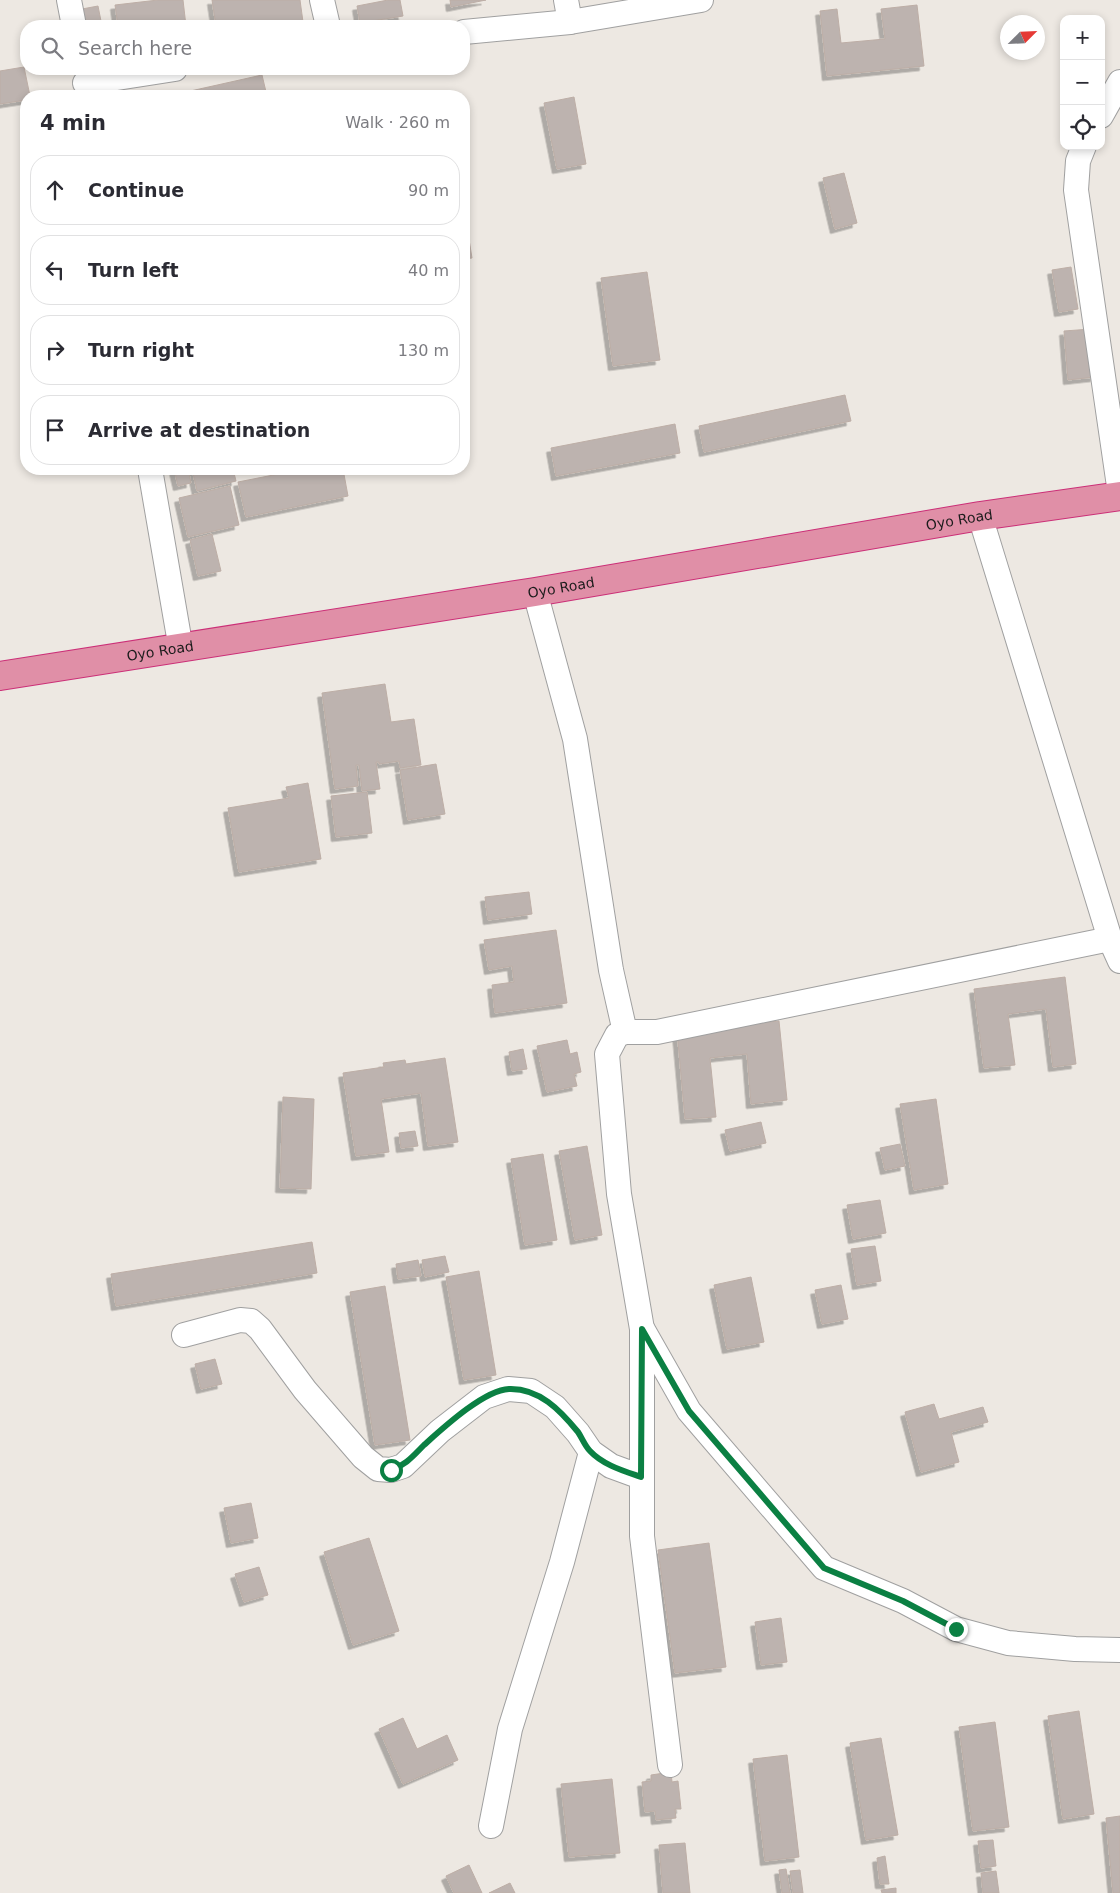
<!DOCTYPE html>
<meta charset="utf-8">
<style>
:root{--surface:#fff;--page:#f2f2f3;--text:#2b2b33;--muted:#7c7c81;--line:#e1e1e2}
body{margin:0;font-family:"DejaVu Sans",sans-serif;background:var(--page);color:var(--text)}
.controls{position:absolute;right:15px;top:15px;display:grid;overflow:hidden;border-radius:10px;box-shadow:0 2px 8px #0003}
.controls button{width:45px;height:45px;display:grid;place-items:center;padding:0;border:0;border-bottom:1px solid var(--line);background:var(--surface);color:var(--text);font:25px sans-serif}
.compass{position:absolute;left:1000px;top:15px;width:45px;height:45px;border-radius:50%;background:var(--surface);box-shadow:0 2px 8px #0003;rotate:66deg}
.stop{position:absolute;width:15px;height:15px;margin:-11px;border:4px solid #0b8043;border-radius:50%;background:#fff}
.stop.end{background:#0b8043;border-color:#fff;box-shadow:0 1px 5px #0008}
.list{margin:0;padding:0;list-style:none}
h2{display:flex;justify-content:space-between;align-items:center;height:65px;margin:0;padding:0 20px;font-size:21px}
h2 small{font-size:16px;font-weight:400;color:var(--muted)}
.list li{display:grid;grid-template-columns:32px 1fr auto;gap:15px;align-items:center;box-sizing:border-box;height:70px;margin:0 10px 10px;padding:0 10px;border:1px solid var(--line);border-radius:20px}
.list b{display:block;font-size:19px;white-space:nowrap}
.list em{font-size:16px;font-style:normal;color:var(--muted)}
.icon{flex:none;width:28px;height:28px;fill:none;stroke:currentColor;stroke-width:2;stroke-linecap:round;stroke-linejoin:round}
.map{position:relative;flex:none;width:1120px;height:1893px;overflow:hidden}
.search{position:absolute;background:var(--surface);box-shadow:0 2px 8px #0003;left:20px;top:20px;width:450px;height:55px;display:flex;align-items:center;gap:12px;box-sizing:border-box;padding:0 18px;border-radius:20px;color:var(--muted);font-size:19px}
.panel{position:absolute;background:var(--surface);box-shadow:0 2px 8px #0003;left:20px;top:90px;width:450px;height:385px;border-radius:20px}
.map>svg:first-child{display:block}
.building{fill:#bdb3af;stroke:#bdaea6;filter:url(#shadow)}
.lines{fill:none;stroke-linecap:round;stroke-linejoin:round}
.minor-casing{stroke:#a0a0a0;stroke-width:26}
.highway-casing{stroke:#cb2f77;stroke-width:30}
.minor{stroke:#fff;stroke-width:24}
.highway{stroke:#e08fa7;stroke-width:28}
.route{stroke:#0b8043;stroke-width:6}
.labels{text-anchor:middle;stroke-width:5;stroke-linejoin:round;paint-order:stroke}
.street-label{font-size:14px;fill:#1c1c1c;stroke:#fff}
</style>
<div class="map">
<svg width="1120" height="1893" viewBox="0 0 1120 1893">
<defs>
<filter id="shadow"><feDropShadow dx="-4.5" dy="4.5" stdDeviation="0" flood-color="#0004"/></filter>
</defs>
<rect width="100%" height="100%" fill="#ede8e2"/>
<g class="building">
<polygon points="158,0 183,0 186,26 118,26 115,5"/>
<polygon points="212,0 300,0 303,22 274,26 216,26"/>
<polygon points="388,0 400,0 403,16 360,23 357,6"/>
<polygon points="450,0 486,0 451,7"/>
<polygon points="917,5 924,66 827,76 820,11 837,9 841,43 885,39 881,9"/>
<polygon points="98,6 102,26 85,26 82,9"/>
<polygon points="24,67 30,96 26,96 26,100 0,104 0,71"/>
<polygon points="262,75 267,96 187,96 186,92"/>
<polygon points="574,97 586,164 557,169 544,103"/>
<polygon points="844,173 857,223 835,229 823,178"/>
<polygon points="464,208 472,258 464,259"/>
<polygon points="1071,267 1078,309 1059,312 1052,270"/>
<polygon points="647,272 660,360 613,366 601,278"/>
<polygon points="1091,329 1095,377 1068,380 1064,331"/>
<polygon points="845,395 851,421 704,452 699,426"/>
<polygon points="675,424 680,453 556,476 551,448"/>
<polygon points="174,469 188,469 191,483 178,486"/>
<polygon points="192,469 233,469 236,481 197,491"/>
<polygon points="304,469 343,469 348,496 246,517 238,482"/>
<polygon points="230,486 239,525 188,537 179,498"/>
<polygon points="212,534 221,571 198,576 190,540"/>
<polygon points="385,684 391,722 414,719 421,765 400,768 399,761 379,764 379,762 376,762 380,789 362,791 359,765 356,765 358,786 335,789 322,693"/>
<polygon points="436,764 445,814 408,820 400,770"/>
<polygon points="308,783 321,859 239,872 228,808 289,798 286,787"/>
<polygon points="367,792 372,833 336,837 331,796"/>
<polygon points="529,892 532,914 488,920 485,897"/>
<polygon points="556,930 567,1003 495,1013 492,985 514,982 512,966 489,970 484,940"/>
<polygon points="1065,977 1076,1064 1053,1067 1046,1009 1008,1014 1015,1065 984,1068 974,989"/>
<polygon points="779,1021 787,1100 751,1104 747,1054 710,1058 716,1117 685,1119 677,1031"/>
<polygon points="567,1040 570,1054 577,1052 581,1072 574,1074 577,1086 547,1092 537,1046"/>
<polygon points="523,1049 527,1069 512,1071 509,1052"/>
<polygon points="445,1058 458,1142 428,1146 421,1093 381,1099 389,1152 356,1156 343,1073 384,1067 383,1063 405,1060 406,1064"/>
<polygon points="283,1097 314,1099 311,1189 280,1188"/>
<polygon points="936,1099 948,1184 914,1190 900,1104"/>
<polygon points="761,1122 766,1143 730,1151 725,1130"/>
<polygon points="415,1131 418,1146 401,1148 399,1133"/>
<polygon points="900,1144 905,1166 885,1170 880,1148"/>
<polygon points="587,1146 602,1235 575,1240 559,1151"/>
<polygon points="543,1154 557,1240 525,1245 511,1159"/>
<polygon points="880,1200 886,1233 853,1239 847,1205"/>
<polygon points="312,1242 317,1273 116,1306 111,1274"/>
<polygon points="875,1246 881,1281 857,1285 851,1249"/>
<polygon points="445,1256 449,1272 425,1277 422,1260"/>
<polygon points="418,1260 421,1276 398,1279 396,1264"/>
<polygon points="479,1271 496,1375 464,1380 446,1277"/>
<polygon points="751,1277 764,1342 727,1349 714,1285"/>
<polygon points="841,1285 848,1319 822,1324 815,1290"/>
<polygon points="385,1286 410,1440 375,1445 350,1292"/>
<polygon points="215,1359 222,1384 201,1389 195,1364"/>
<polygon points="934,1404 939,1419 983,1407 988,1422 951,1432 959,1462 921,1472 905,1412"/>
<polygon points="251,1503 258,1538 231,1543 224,1508"/>
<polygon points="369,1538 399,1631 353,1645 324,1552"/>
<polygon points="709,1543 726,1667 675,1673 658,1550"/>
<polygon points="259,1567 268,1595 244,1602 235,1574"/>
<polygon points="781,1618 787,1662 761,1665 755,1622"/>
<polygon points="1079,1711 1094,1814 1063,1819 1048,1716"/>
<polygon points="403,1718 417,1749 447,1735 458,1760 403,1784 379,1729"/>
<polygon points="995,1722 1009,1827 973,1831 959,1727"/>
<polygon points="881,1738 898,1835 866,1840 850,1743"/>
<polygon points="787,1755 799,1857 765,1861 753,1759"/>
<polygon points="671,1772 672,1782 678,1781 681,1809 675,1809 676,1818 656,1820 655,1811 645,1812 642,1782 651,1781 651,1775"/>
<polygon points="612,1779 620,1853 569,1857 561,1784"/>
<polygon points="1120,1816 1120,1893 1113,1893 1106,1818"/>
<polygon points="993,1840 996,1866 981,1868 978,1841"/>
<polygon points="685,1843 690,1893 663,1893 659,1845"/>
<polygon points="885,1856 889,1884 880,1884 877,1858"/>
<polygon points="469,1865 482,1893 454,1893 446,1876"/>
<polygon points="786,1869 790,1893 782,1893 779,1870"/>
<polygon points="800,1870 803,1893 793,1893 790,1871"/>
<polygon points="996,1871 999,1893 983,1893 981,1873"/>
<polygon points="510,1883 515,1893 489,1893"/>
<polygon points="896,1888 896,1893 882,1893 881,1890"/>
</g>
<g class="lines">
<g class="minor-casing">
<g id="minor">
<polyline points="69,0 74,26"/>
<polyline points="322,0 328,26"/>
<polyline points="566,0 570,22"/>
<polyline points="464,32 570,22 701,0"/>
<polyline points="85,83 175,69"/>
<polyline points="1101,116 1120,82"/>
<polyline points="1084,146 1078,161 1076,190 1120,493"/>
<polyline points="150,469 181,649"/>
<polyline points="980,516 1110,939 1120,961"/>
<polyline points="535,592 575,739 611,970 625,1032"/>
<polyline points="643,1330 689,1411 824,1568 903,1601 956,1629 1008,1643 1075,1649 1120,1650"/>
<polyline points="184,1335 240,1320 251,1321 260,1329 305,1390 363,1457 378,1469 391,1470 403,1466 440,1431 484,1397 508,1389 531,1391 555,1407 578,1433 591,1452 611,1466 641,1477"/>
<polyline points="670,1765 642,1536 642,1329 619,1194 607,1054 617,1035 625,1032 657,1032 1110,939"/>
<polyline points="491,1826 510,1729 562,1562 591,1452"/>
</g>
</g>
<g class="highway-casing">
<g id="highway">
<path id="s1" d="M 0,676 L 535,592 L 980,516 L 1120,496"/>
</g>
</g>
<use href="#minor" class="minor"/>
<use href="#highway" class="highway"/>
</g>
<g class="lines">
<path class="route" d="M 391,1470 C 406,1465 413,1456 424,1445 C 443,1428 484,1390 509,1389 C 539,1388 560,1410 578,1432 C 582,1438 585,1446 590,1451 C 603,1465 624,1471 641,1477 L 642,1329 L 689,1411 L 824,1568 L 903,1601 L 956,1629"/>
</g>
<g class="labels">
<g class="street-label">
<text dy="5" stroke="none"><textPath href="#s1" startOffset="972">Oyo Road</textPath></text>
<text dy="5" stroke="none"><textPath href="#s1" startOffset="568">Oyo Road</textPath></text>
<text dy="5" stroke="none"><textPath href="#s1" startOffset="162">Oyo Road</textPath></text>
</g>
</g>
</svg>
<div class="controls">
<button>+</button>
<button>−</button>
<button><svg class="icon" aria-label="locate" viewBox="0 0 24 24"><circle cx="12" cy="12" r="6"/><path d="M12 2v4M12 18v4M2 12h4M18 12h4"/></svg></button>
</div>
<svg class="compass" viewBox="-18 -18 36 36"><path d="M0-13l5 13h-10z" fill="#e53935"/><path d="M0 13l5-13h-10z" fill="#7c7c81"/></svg>
<div class="stop" style="left:391px;top:1470px"></div>
<div class="stop end" style="left:956px;top:1629px"></div>
<div class="search"><svg class="icon" aria-label="search" viewBox="0 0 24 24"><circle cx="10" cy="10" r="6"/><path d="M15 15l6 6"/></svg>Search here</div>
<section class="panel">
<h2>4 min<small>Walk · 260 m</small></h2>
<ul class="list">
<li><svg class="icon" aria-label="ahead" viewBox="0 0 24 24"><path d="M12 20V5M6 11l6-6 6 6"/></svg><div><b>Continue</b></div><em>90 m</em></li>
<li><svg class="icon" aria-label="left" viewBox="0 0 24 24"><path d="M17 20v-9H6M10 6l-5 5 5 5"/></svg><div><b>Turn left</b></div><em>40 m</em></li>
<li><svg class="icon" aria-label="right" viewBox="0 0 24 24"><path d="M7 20v-9h11M14 6l5 5-5 5"/></svg><div><b>Turn right</b></div><em>130 m</em></li>
<li><svg class="icon" aria-label="arrive" viewBox="0 0 24 24"><path d="M6 21V4h12l-3 4 3 4H6"/></svg><div><b>Arrive at destination</b></div></li>
</ul>
</section>
</div>
